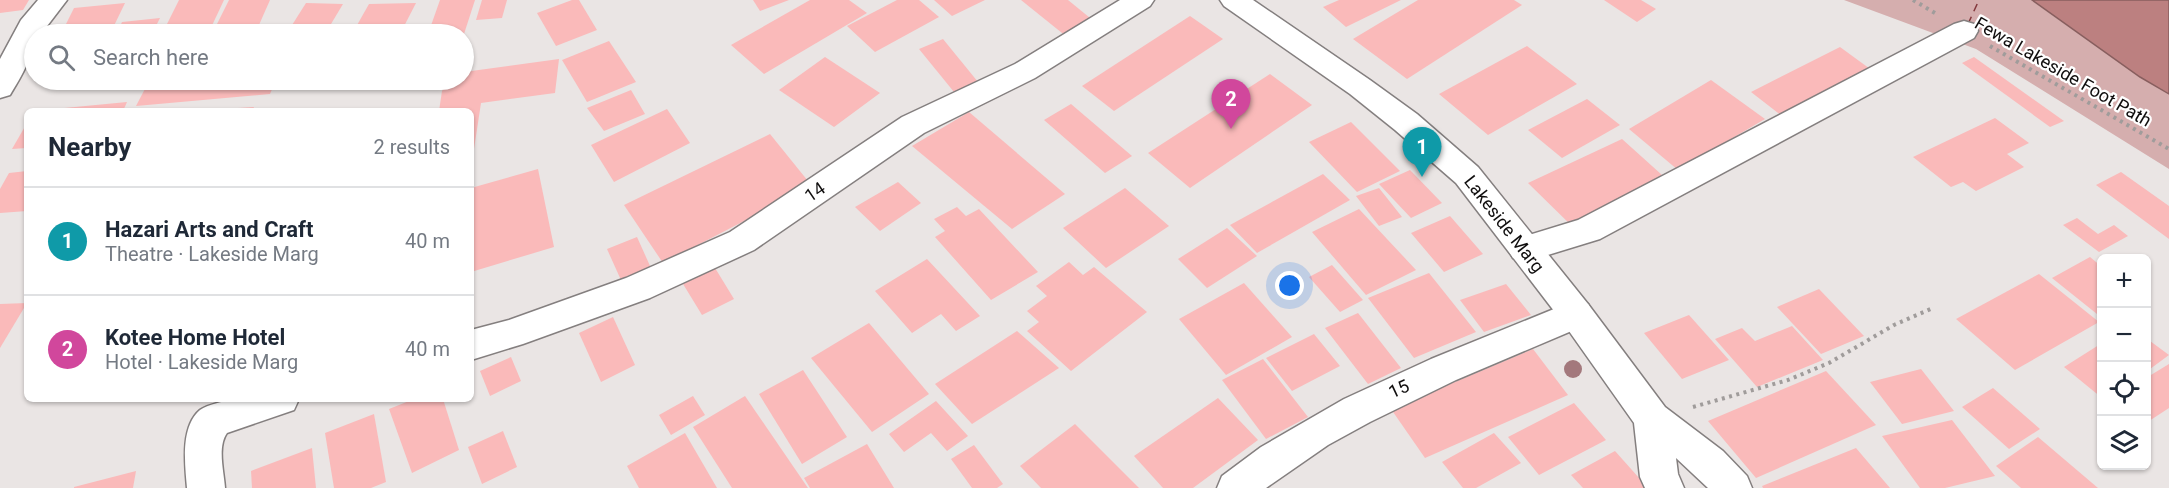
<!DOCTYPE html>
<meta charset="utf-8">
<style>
:root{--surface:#fff;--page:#f2f2f3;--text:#1f2937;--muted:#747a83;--line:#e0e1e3;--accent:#d93025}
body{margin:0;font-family:Roboto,sans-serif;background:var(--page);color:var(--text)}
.controls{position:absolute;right:18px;bottom:18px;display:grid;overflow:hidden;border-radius:9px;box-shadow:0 2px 4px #0004}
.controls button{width:54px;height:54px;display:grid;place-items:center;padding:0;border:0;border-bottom:2px solid var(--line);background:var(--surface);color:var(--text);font:30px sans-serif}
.you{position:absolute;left:1290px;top:286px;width:21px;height:21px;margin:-15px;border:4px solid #fff;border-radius:50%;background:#1a73e8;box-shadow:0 0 0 9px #1a73e833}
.badge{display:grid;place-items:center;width:39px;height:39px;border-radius:50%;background:var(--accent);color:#fff;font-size:20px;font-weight:700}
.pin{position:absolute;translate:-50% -50px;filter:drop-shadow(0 2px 3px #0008)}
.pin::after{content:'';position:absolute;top:32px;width:21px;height:18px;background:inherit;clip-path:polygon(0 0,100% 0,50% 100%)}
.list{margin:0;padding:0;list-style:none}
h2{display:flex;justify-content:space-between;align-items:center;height:78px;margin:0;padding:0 24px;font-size:26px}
h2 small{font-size:20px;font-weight:400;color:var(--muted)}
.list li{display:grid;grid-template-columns:39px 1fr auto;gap:18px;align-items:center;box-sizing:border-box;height:108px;padding:0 24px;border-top:2px solid var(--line)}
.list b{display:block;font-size:22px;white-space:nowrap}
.list p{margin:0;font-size:20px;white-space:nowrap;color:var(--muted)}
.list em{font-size:20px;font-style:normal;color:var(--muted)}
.icon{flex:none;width:33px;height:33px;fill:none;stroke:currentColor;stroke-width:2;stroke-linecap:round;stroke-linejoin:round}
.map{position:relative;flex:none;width:2169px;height:488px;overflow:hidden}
.search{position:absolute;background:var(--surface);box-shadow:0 2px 4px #0004;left:24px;top:24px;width:450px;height:66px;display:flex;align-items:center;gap:15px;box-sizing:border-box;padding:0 21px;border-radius:33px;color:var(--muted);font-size:22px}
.panel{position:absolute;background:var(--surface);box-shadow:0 2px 4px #0004;left:24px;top:108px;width:450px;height:294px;border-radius:9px}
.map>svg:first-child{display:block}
.green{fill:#d5aeae}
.water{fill:#bc8080;stroke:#885e5e;stroke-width:1.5}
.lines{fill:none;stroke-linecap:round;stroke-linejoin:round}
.ferry{stroke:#82373b;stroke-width:1.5;stroke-dasharray:8 6;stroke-linecap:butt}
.building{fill:#fababa}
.street-casing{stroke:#847f7f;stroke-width:3}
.primary-casing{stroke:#847f7f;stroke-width:3}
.path{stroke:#a09c9b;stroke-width:4;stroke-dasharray:3 4.5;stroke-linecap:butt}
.street{fill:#fff;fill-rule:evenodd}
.primary{fill:#fff;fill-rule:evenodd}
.tree{fill:#a3787c}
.labels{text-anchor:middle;stroke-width:4.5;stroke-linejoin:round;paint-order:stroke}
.street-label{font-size:18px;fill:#100e0e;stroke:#fff}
</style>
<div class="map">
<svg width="2169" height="488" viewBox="0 0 2169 488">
<rect width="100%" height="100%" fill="#eae5e4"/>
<polygon class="green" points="1844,0 2031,0 2140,77 2169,94 2169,169 1976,49"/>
<polygon class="water" points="2032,0 2169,0 2169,94 2140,77"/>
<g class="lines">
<polyline class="ferry" points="1968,24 1979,0"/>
</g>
<g class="building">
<polygon points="0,0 29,0 23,10 0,13"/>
<polygon points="179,0 224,0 208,34 162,34"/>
<polygon points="229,0 270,0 255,34 212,34"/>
<polygon points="440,0 475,0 464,34 428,34"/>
<polygon points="482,0 507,0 502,18 476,20"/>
<polygon points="572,0 579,0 597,30 556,46 537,13"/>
<polygon points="753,0 789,0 760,11"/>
<polygon points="810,0 849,0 867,13 764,74 731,45"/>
<polygon points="897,0 919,0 939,17 875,52 847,26"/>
<polygon points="934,0 985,0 952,16"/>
<polygon points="1021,0 1068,0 1095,22 1067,37"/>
<polygon points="1339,0 1401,0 1346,27 1323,7"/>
<polygon points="1418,0 1514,0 1522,5 1407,79 1353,39"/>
<polygon points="1604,0 1641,0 1656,9 1637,22"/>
<polygon points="125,3 110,34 61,34 74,8"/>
<polygon points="306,3 343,4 325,34 287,33"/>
<polygon points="416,3 400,34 352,34 369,4"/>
<polygon points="1190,16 1223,39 1114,111 1082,86"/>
<polygon points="160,18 152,34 117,34 122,22"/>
<polygon points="943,39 978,82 954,92 919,49"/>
<polygon points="609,41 636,82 587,102 562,60"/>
<polygon points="1527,46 1577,84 1488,135 1439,94"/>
<polygon points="1840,47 1877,74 1787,120 1751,92"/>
<polygon points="825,57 880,93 834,127 779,90"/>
<polygon points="1974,57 2064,121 2050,127 1962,63"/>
<polygon points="559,59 555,93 481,103 474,149 471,149 471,111 439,111 442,91 449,80 464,80 464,72"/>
<polygon points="1270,74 1312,105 1190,188 1148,153"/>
<polygon points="187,80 276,80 270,94 136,106 148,83"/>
<polygon points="1711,80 1765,119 1678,170 1629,129"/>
<polygon points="631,90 645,114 604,131 587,108"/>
<polygon points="1587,99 1620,125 1562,158 1528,130"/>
<polygon points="127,102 123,111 54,111 54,109"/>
<polygon points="1071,104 1132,156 1105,173 1044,120"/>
<polygon points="254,107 252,111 222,111 222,109"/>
<polygon points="667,109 690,143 614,182 591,145"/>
<polygon points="969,112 1065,194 1012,229 912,146"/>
<polygon points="1995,118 2029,143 2007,154 2024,167 1976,191 1963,182 1951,187 1913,157"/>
<polygon points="1351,122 1400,171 1357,192 1309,142"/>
<polygon points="27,123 27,148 12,149"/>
<polygon points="770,134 812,186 663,263 624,205"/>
<polygon points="1622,139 1672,184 1577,231 1528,183"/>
<polygon points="538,169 554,247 471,272 471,188"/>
<polygon points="1410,170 1442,203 1411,218 1379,184"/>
<polygon points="27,171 27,211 0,213 0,189 9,173"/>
<polygon points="2121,172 2169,206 2169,239 2096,185"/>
<polygon points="1323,174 1350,200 1257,253 1230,225"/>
<polygon points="898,182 921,203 880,231 855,207"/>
<polygon points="1125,188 1169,226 1106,268 1063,228"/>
<polygon points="1379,188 1402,217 1379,226 1356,196"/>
<polygon points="957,207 966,216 979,209 1038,272 991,300 935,237 945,231 934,219"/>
<polygon points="1359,209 1416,270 1366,295 1312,232"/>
<polygon points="1450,216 1483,254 1444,272 1411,233"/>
<polygon points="2077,218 2098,234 2114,225 2128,236 2099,252 2063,225"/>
<polygon points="1227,228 1257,256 1207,288 1178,259"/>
<polygon points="637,237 655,277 625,289 607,249"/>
<polygon points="2090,257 2102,267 2102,318 2052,278"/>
<polygon points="927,259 980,316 956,331 941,314 912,333 875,291"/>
<polygon points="1069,262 1083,275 1094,267 1147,312 1071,371 1027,331 1039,322 1027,311 1047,296 1036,286"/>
<polygon points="712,263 734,299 702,315 680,279"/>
<polygon points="1332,265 1363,300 1340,312 1309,277"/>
<polygon points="1429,273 1476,332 1414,358 1368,298"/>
<polygon points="2039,274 2099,322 2015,370 1956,319"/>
<polygon points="1244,283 1292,337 1226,375 1179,319"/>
<polygon points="1506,284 1531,315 1484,332 1460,300"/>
<polygon points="1819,289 1864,336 1821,354 1777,307"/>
<polygon points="27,303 0,348 0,304"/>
<polygon points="1358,313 1401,368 1368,384 1325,328"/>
<polygon points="1689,315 1729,360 1682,379 1644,333"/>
<polygon points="613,317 635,365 601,382 579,333"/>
<polygon points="869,323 929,394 872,432 811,358"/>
<polygon points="1792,326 1823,360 1757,387 1715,339 1742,328 1755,341"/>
<polygon points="1017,331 1059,368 972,424 935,384"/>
<polygon points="1314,334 1340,366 1292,391 1266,358"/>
<polygon points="2146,338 2169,355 2146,372"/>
<polygon points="2102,343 2102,398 2064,367"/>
<polygon points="1533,349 1568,395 1425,458 1391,409"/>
<polygon points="511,357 521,381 490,396 480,371"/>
<polygon points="1263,359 1308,417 1266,439 1222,380"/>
<polygon points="2169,364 2169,408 2146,423 2146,378"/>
<polygon points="1921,369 1954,411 1902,424 1870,382"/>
<polygon points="803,370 847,437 802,464 759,394"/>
<polygon points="1826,371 1876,425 1756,478 1708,421"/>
<polygon points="1993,388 2040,429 2009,449 1962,407"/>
<polygon points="693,396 705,415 671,435 659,415"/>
<polygon points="745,396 808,488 732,488 693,427"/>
<polygon points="1218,398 1258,440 1193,488 1163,488 1134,456"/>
<polygon points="414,399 443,399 459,450 412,473 389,409"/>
<polygon points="936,401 968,436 947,451 931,433 904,452 889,434"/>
<polygon points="1574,403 1606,440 1539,475 1508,437"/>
<polygon points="374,414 386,482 371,488 334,488 325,433"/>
<polygon points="1952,420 1995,476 1945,488 1920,488 1882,436"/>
<polygon points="1075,424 1139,488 1041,488 1020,466"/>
<polygon points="503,431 517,467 482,484 468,447"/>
<polygon points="685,433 717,488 639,488 627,466"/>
<polygon points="1494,433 1521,463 1476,488 1463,488 1442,462"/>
<polygon points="2038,437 2098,488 2021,488 1996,466"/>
<polygon points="867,444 894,488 810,488 804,478"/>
<polygon points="974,445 1003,484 997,488 972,488 951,459"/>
<polygon points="312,448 316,488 252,488 251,471"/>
<polygon points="1856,448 1890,488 1763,488 1762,486"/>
<polygon points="1615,451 1648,488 1583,488 1571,475"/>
<polygon points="136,471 133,488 74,488 74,487"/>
</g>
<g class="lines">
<g class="street-casing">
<g id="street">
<path d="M 38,0 L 67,0 L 41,34 L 34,34 C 34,56 21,77 10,95 L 0,98 L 0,59 L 21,20 Z"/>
<polygon points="1120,0 1154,0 1150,6 1035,78 924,133 754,250 650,298 523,344 471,360 471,330 509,320 626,278 730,232 902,117 1015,64"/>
<polygon points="1964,21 1974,24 1978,31 1974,38 1600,239 1525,262 1513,258 1508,249 1513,240 1578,220 1954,24"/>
<polygon points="1576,300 1588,304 1593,314 1588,324 1456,380 1370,422 1328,445 1266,488 1217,488 1222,476 1261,447 1344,399 1431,359"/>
<path d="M 232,399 L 299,399 L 294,410 L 227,433 C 217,447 224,472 225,488 L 187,488 C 185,465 180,427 200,410 C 208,404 223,402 232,399 Z"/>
</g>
</g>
<g class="primary-casing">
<polygon id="primary" points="1220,0 1253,0 1370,80 1417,114 1478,167 1588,304 1665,407 1723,451 1747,476 1752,488 1708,488 1676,458 1678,474 1684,488 1645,488 1640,477 1634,423 1564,324 1456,183 1395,130 1350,94 1224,6"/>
</g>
<g class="path">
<polyline points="1913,0 1935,13"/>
<polyline points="1990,46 2169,149"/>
<polyline points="1693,407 1788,380 1829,363 1894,325 1933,308"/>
</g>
<use href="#street" class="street"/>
<use href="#primary" class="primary"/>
</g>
<circle class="tree" cx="1573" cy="369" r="9"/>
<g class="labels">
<g class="street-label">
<text transform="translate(2063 72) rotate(30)" y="6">Fewa Lakeside Foot Path</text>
<text transform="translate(815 192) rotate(-34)" y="6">14</text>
<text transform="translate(1504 224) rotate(52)" y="6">Lakeside Marg</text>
<text transform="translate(1399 389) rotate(-25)" y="6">15</text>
</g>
</g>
</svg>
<div class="controls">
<button>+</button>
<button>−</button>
<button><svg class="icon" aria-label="locate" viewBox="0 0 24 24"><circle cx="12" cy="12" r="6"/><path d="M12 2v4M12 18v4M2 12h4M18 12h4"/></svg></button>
<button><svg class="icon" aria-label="layers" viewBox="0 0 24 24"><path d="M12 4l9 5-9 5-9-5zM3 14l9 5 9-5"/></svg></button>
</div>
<div class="you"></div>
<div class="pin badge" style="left:1422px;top:177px;background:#0f9aa8">1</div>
<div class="pin badge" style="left:1231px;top:129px;background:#d1479c">2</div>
<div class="search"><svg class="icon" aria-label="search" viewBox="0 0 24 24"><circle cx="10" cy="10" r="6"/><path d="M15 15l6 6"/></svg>Search here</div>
<section class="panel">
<h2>Nearby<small>2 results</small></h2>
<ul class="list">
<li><span class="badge" style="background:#0f9aa8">1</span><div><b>Hazari Arts and Craft</b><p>Theatre · Lakeside Marg</p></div><em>40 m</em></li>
<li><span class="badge" style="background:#d1479c">2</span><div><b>Kotee Home Hotel</b><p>Hotel · Lakeside Marg</p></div><em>40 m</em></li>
</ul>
</section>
</div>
